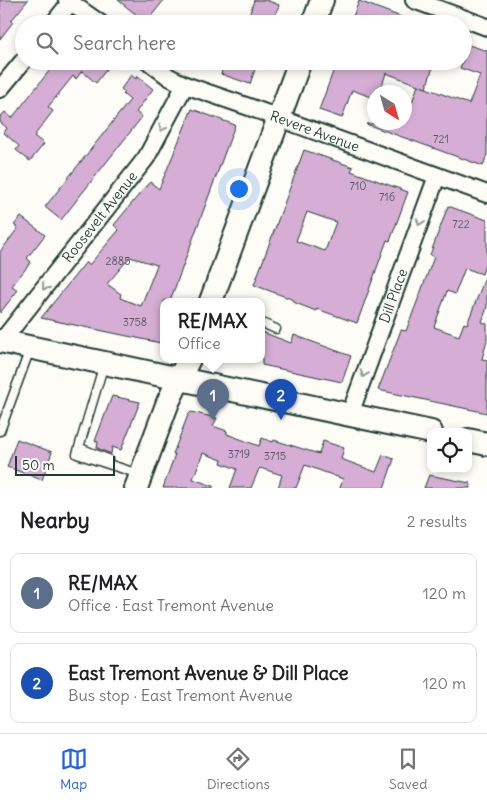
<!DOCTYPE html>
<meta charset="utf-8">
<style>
:root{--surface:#fff;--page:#f6f6f6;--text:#202124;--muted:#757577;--line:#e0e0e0;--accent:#2563eb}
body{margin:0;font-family:Delius,sans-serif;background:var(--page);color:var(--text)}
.controls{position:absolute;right:15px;bottom:15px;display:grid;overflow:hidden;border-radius:10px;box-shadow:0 2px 8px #0003}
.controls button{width:45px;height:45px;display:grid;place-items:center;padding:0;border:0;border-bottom:1px solid var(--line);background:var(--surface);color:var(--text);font:25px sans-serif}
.compass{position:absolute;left:367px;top:85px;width:45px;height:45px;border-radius:50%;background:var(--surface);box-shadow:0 2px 8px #0003;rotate:143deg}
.scale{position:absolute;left:15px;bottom:12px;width:100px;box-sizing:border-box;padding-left:5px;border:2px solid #1f3d34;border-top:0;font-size:14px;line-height:18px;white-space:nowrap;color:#1f3d34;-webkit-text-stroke:4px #fdfcf7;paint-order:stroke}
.you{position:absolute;left:238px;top:188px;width:18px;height:18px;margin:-12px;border:4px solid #fff;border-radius:50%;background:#1a73e8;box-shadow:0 0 0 8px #1a73e833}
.badge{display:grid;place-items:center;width:32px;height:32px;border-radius:50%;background:var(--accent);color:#fff;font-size:16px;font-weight:700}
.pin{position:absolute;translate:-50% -41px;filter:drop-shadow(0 1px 2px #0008)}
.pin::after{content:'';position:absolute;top:26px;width:18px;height:15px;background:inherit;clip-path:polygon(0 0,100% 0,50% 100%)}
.popup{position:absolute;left:160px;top:298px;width:105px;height:65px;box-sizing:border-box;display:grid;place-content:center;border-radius:10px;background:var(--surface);filter:drop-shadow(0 1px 4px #0005);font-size:16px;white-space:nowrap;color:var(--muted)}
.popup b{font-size:19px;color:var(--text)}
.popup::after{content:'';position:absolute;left:50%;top:100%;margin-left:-10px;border:10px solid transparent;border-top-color:var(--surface)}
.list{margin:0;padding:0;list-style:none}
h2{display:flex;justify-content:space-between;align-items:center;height:65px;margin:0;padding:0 20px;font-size:21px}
h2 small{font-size:16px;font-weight:400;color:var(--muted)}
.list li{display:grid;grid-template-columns:32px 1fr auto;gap:15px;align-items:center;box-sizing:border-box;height:80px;margin:0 10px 10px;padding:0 10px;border:1px solid var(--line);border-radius:10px}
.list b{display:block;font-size:19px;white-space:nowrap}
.list p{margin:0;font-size:16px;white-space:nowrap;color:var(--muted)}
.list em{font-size:16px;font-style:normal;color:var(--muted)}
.icon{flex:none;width:28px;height:28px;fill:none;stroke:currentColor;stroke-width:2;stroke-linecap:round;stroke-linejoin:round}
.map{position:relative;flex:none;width:487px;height:488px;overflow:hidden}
.search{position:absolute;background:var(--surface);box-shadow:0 2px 8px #0003;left:15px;right:15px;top:15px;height:55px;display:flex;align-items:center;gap:12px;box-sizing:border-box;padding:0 18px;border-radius:28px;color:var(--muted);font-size:19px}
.sheet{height:245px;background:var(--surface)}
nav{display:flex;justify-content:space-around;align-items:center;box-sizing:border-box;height:70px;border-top:1px solid var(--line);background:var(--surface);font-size:14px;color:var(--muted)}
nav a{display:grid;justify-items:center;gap:2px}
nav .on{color:var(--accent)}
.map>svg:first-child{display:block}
.building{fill:#d6aed5;stroke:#1f3d34;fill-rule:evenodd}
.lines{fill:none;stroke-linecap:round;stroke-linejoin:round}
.lane-casing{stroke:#1f3d34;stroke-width:11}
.street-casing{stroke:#1f3d34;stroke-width:20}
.secondary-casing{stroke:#1f3d34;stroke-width:26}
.lane{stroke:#fdfcf7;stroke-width:8}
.street{stroke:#fdfcf7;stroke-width:16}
.secondary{stroke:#fdfcf7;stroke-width:22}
.oneway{stroke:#8e9c96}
.labels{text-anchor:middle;stroke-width:4;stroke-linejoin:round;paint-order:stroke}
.number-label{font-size:11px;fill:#4d595c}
.street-label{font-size:14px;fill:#1f3d34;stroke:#fdfcf7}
</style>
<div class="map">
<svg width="487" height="488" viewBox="0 0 487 488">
<rect width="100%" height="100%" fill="#fdfcf7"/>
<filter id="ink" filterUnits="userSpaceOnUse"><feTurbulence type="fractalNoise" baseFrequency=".02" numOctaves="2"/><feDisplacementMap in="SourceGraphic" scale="10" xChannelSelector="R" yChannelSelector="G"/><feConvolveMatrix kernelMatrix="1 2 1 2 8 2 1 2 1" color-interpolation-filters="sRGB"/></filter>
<g filter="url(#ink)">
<g class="building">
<polygon points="0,0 28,0 11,21 13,22 0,39"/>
<polygon points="118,0 164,0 148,20 146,19 144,21"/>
<polygon points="254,0 266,0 279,5 272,24 261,24 248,19"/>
<polygon points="359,1 417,23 416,24 350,24"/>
<polygon points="469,45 487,51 487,154 483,166 366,124 404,122 404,112 408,114 418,85 469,104 480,75 460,68"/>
<polygon points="57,61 103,61 109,66 96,83 82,71 76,79 73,76 48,107 53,111 34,136 44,144 30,161 16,150 19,146 4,133 7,128 0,122 0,117 5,112 12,118"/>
<polygon points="232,61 258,61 250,84 221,74 225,63 231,65"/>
<polygon points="337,61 390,61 402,66 403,61 435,61 426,88 386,73 380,92 374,92 374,98 352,90 342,118 319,110"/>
<polygon points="131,75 136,79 137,76 153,89 136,112 142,117 61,220 45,207 130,100 123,94 125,92 121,89"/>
<path d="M 192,109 L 235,125 L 170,301 L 164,301 L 164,335 L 161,343 L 41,318 L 86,262 L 89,265 L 119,230 L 114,225 L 146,186 L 147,187 L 150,182 L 159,189 ZM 130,257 L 157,265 L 141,306 L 120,298 L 121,294 L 107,284 Z"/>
<path d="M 304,150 L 353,167 L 351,171 L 408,192 L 390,241 L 387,240 L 357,323 L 317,309 L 316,311 L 293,302 L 294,300 L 254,285 ZM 307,212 L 336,222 L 325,251 L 296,241 Z"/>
<polygon points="448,206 487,220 487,259 482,274 465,268 455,294 447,291 434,327 459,336 464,323 467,324 487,273 487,307 482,322 487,324 487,340 482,359 487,360 487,413 378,390 401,330 406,331 434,257 430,255"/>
<polygon points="21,217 45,235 27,258 31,262 12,286 18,290 0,313 0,252 18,228 14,225"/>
<polygon points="262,332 291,343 294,335 351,356 342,382 262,365"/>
<polygon points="112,396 140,402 121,450 112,447 111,454 97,448 98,442 95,441"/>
<polygon points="191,412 217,418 213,426 227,431 227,434 259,446 262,438 273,442 274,440 319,454 323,441 344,448 341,459 376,472 383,455 394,459 384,488 340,488 343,479 305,465 296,488 278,488 282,475 260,468 259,469 251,488 230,488 237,469 221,463 222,460 203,453 193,479 213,486 213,488 163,488 175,454 173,454 188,415"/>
<polygon points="17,439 52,452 42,480 7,467"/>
<polygon points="429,475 470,483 470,488 424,488"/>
</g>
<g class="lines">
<g class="lane-casing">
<g id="lane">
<polyline points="262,323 276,329"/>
<polyline points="104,364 77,454 139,474"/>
<polyline points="0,431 30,349"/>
<polyline points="80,448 108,459"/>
</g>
</g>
<g class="street-casing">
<g id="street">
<polyline points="67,0 101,24"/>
<polyline points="414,0 487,27"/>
<polyline points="53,24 72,0"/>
<path id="s1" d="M 148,61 L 169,77 L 185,85 L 249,107 L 487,194"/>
<polyline points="0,89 24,60"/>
<path id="s2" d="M 2,341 L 146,158 L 185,85"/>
<path id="s3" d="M 350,414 L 437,176"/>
</g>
</g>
<g class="secondary-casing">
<g id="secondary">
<polyline points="313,24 322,0"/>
<polyline points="211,301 300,61"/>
<polyline points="0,341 431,432"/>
<polyline points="468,440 487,444"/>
<polyline points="136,488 168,402 189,359"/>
</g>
</g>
<use href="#lane" class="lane"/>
<use href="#street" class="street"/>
<use href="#secondary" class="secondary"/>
</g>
<defs><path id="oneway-chevron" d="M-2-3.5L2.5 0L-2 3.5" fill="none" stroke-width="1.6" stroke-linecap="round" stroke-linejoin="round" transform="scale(1.25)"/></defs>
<g class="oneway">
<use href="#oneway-chevron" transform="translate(162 128) rotate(118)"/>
<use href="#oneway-chevron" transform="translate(420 222) rotate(110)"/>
<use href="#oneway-chevron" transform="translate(45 287) rotate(128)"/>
<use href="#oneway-chevron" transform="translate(364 374) rotate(110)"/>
</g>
</g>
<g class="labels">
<g class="number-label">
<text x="441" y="143">721</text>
<text x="358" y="190">710</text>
<text x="387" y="201">716</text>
<text x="461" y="228">722</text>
<text x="118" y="265">2885</text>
<text x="135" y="326">3758</text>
<text x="239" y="458">3719</text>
<text x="275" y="460">3715</text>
</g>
<g class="street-label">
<text dy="5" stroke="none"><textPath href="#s1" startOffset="182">Revere Avenue</textPath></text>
<text dy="5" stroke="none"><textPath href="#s2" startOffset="158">Roosevelt Avenue</textPath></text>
<text dy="5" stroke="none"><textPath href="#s3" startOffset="126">Dill Place</textPath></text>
</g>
</g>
</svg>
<div class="controls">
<button><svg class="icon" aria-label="locate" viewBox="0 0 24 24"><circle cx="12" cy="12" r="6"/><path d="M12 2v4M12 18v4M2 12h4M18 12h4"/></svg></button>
</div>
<svg class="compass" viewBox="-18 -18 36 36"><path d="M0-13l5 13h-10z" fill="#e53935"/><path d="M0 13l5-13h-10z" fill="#757577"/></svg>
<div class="scale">50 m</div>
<div class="you"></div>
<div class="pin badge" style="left:213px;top:420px;background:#5c6f8a">1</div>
<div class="popup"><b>RE/MAX</b>Office</div>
<div class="pin badge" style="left:281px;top:420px;background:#1a4fb4">2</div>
<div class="search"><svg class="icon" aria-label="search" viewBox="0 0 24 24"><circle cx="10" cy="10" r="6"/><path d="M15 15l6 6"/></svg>Search here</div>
</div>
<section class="sheet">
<h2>Nearby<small>2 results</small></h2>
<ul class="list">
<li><span class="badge" style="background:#5c6f8a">1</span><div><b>RE/MAX</b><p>Office · East Tremont Avenue</p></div><em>120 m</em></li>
<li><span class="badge" style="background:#1a4fb4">2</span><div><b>East Tremont Avenue &amp; Dill Place</b><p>Bus stop · East Tremont Avenue</p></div><em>120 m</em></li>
</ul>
</section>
<nav>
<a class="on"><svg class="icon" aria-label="map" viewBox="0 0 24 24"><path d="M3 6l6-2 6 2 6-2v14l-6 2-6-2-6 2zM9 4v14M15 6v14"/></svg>Map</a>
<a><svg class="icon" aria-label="directions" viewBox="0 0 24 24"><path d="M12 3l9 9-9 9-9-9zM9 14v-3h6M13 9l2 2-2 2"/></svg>Directions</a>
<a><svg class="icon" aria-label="saved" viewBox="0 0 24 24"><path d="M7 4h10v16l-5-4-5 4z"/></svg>Saved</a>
</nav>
